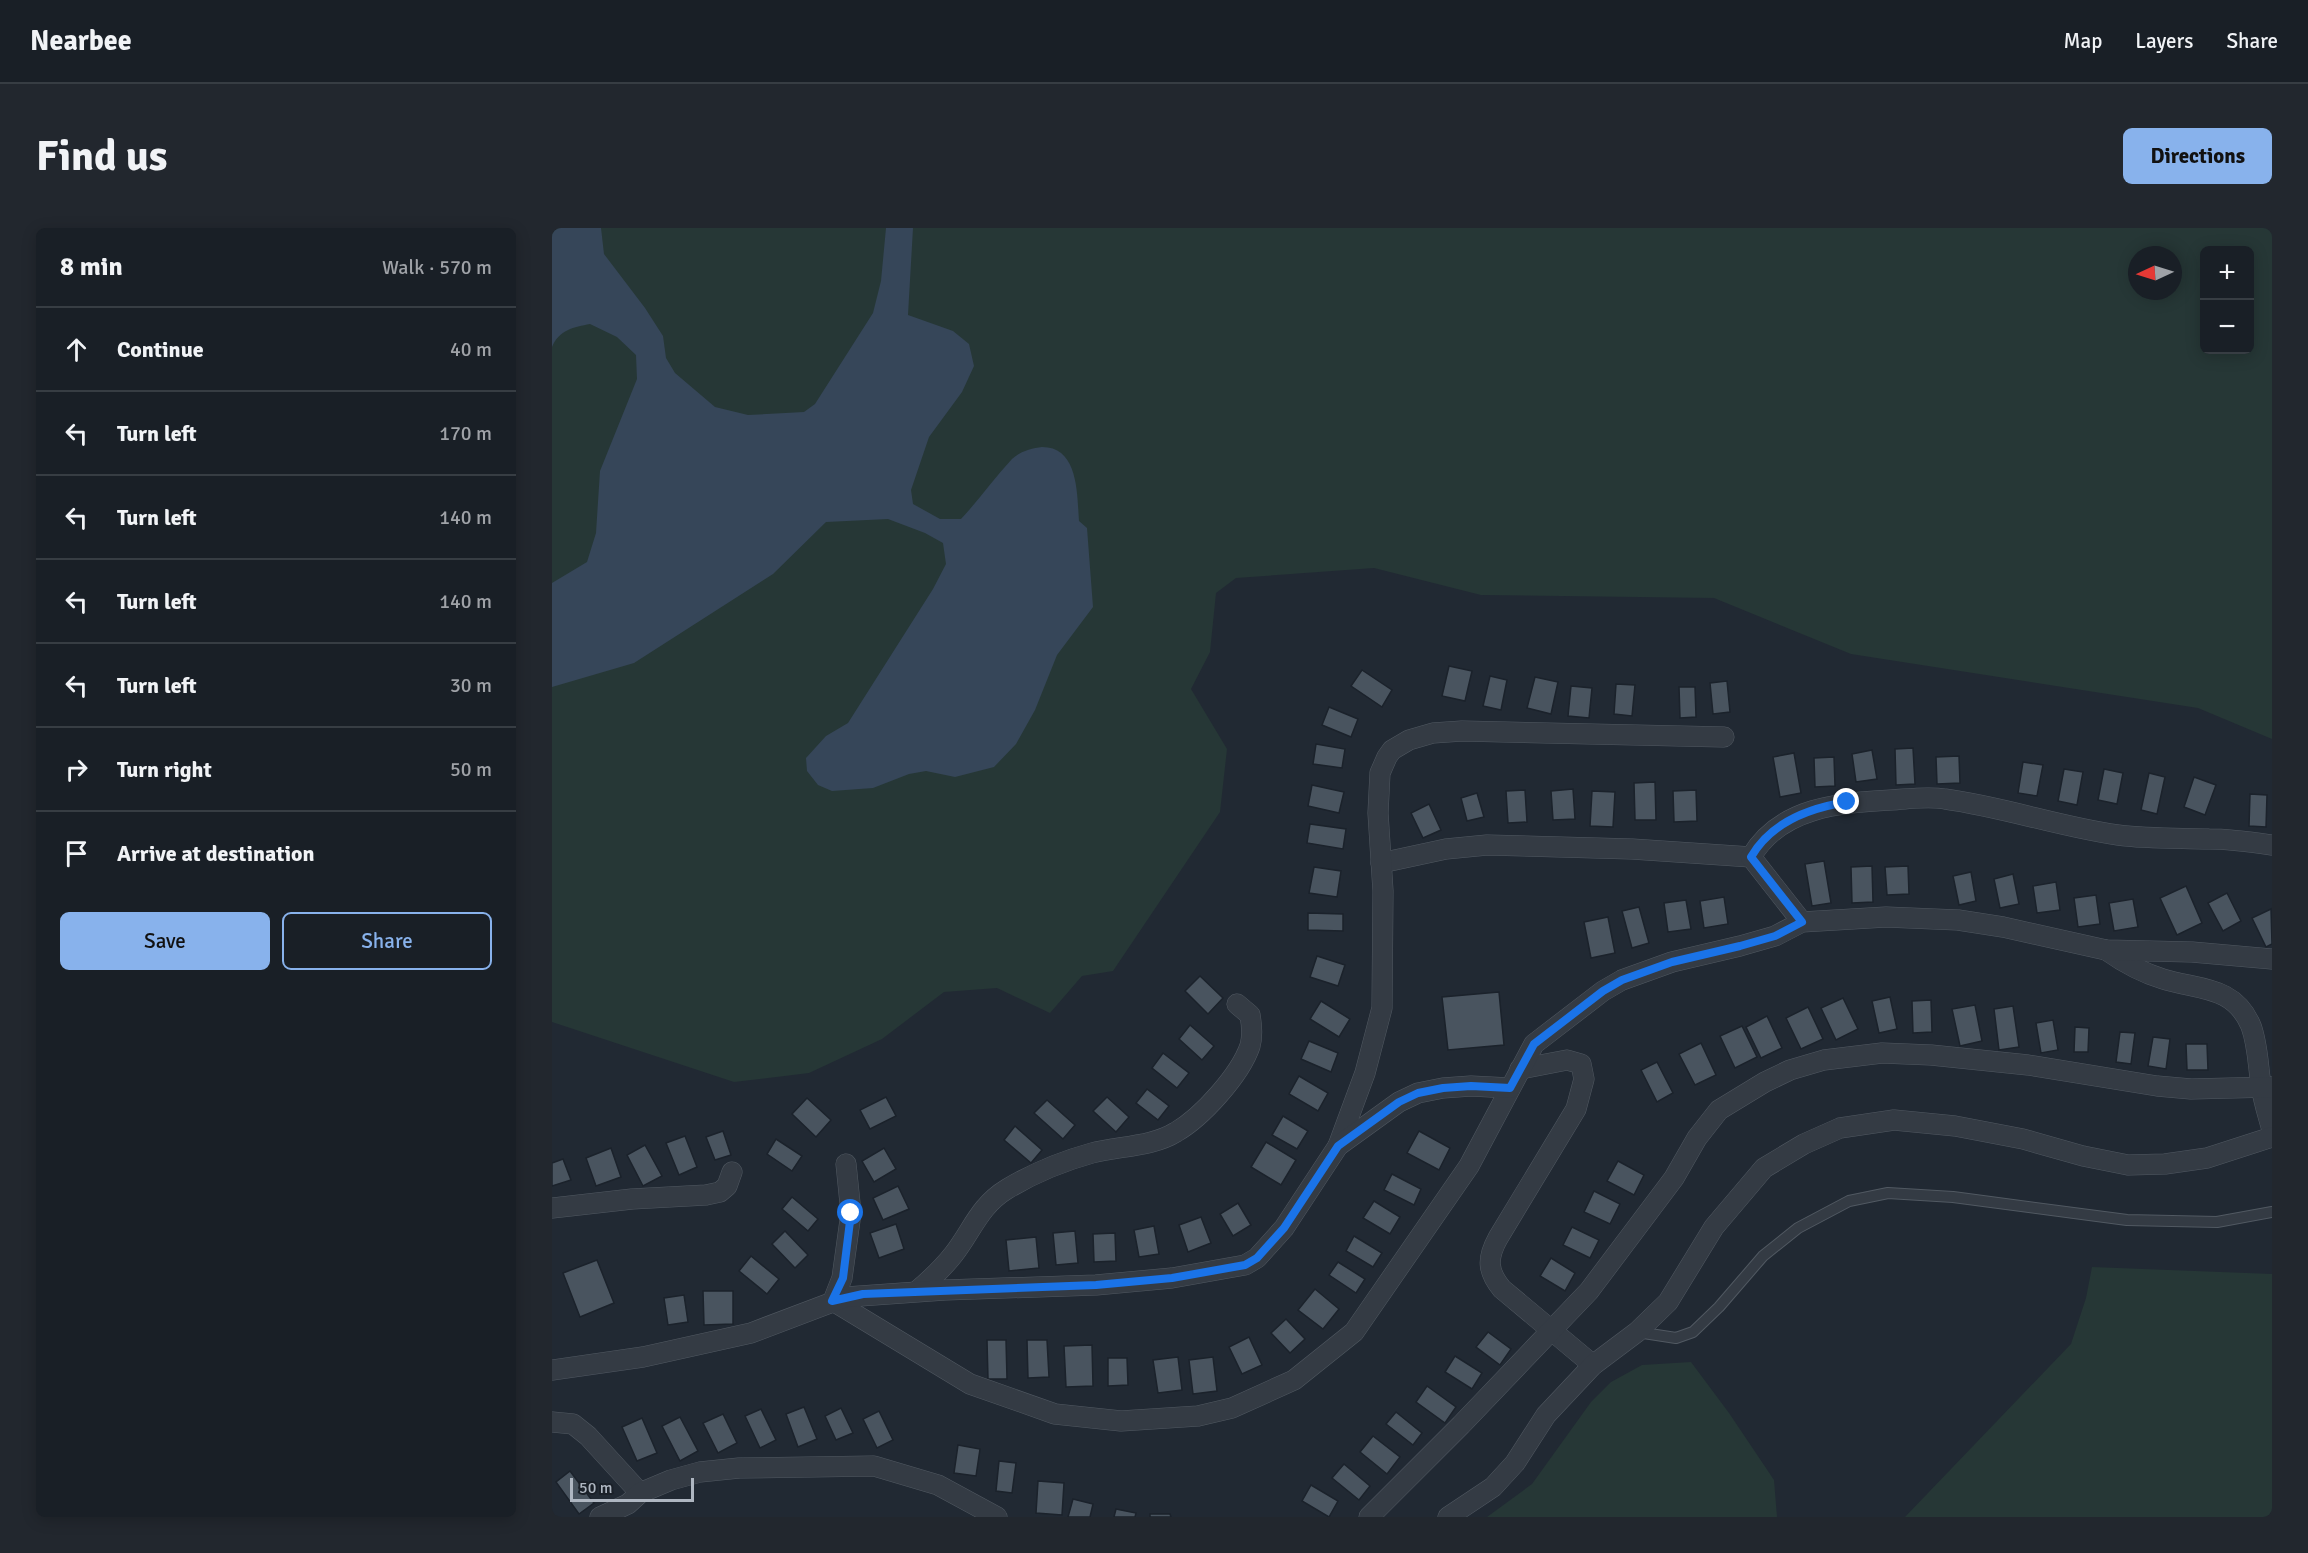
<!DOCTYPE html>
<meta charset="utf-8">
<style>
:root{--surface:#191f26;--page:#22272e;--text:#f1f3f6;--muted:#9fa2a7;--line:#373d43;--accent:#88b2ec}
body{margin:0;font-family:Signika,sans-serif;background:var(--page);color:var(--text)}
.controls{position:absolute;right:18px;top:18px;display:grid;overflow:hidden;border-radius:9px;box-shadow:0 3px 15px #0003}
.controls button{width:54px;height:54px;display:grid;place-items:center;padding:0;border:0;border-bottom:2px solid var(--line);background:var(--surface);color:var(--text);font:30px sans-serif}
.compass{position:absolute;left:1576px;top:18px;width:54px;height:54px;border-radius:50%;background:var(--surface);box-shadow:0 3px 15px #0003;rotate:266deg}
.scale{position:absolute;left:18px;bottom:15px;width:124px;box-sizing:border-box;padding-left:6px;border:3px solid #aeb6c1;border-top:0;font-size:16px;line-height:21px;white-space:nowrap;color:#aeb6c1;-webkit-text-stroke:4px #1a2028;paint-order:stroke}
.stop{position:absolute;width:18px;height:18px;margin:-14px;border:4px solid #1a73e8;border-radius:50%;background:#fff}
.stop.end{background:#1a73e8;border-color:#fff;box-shadow:0 2px 6px #0008}
.list{margin:0;padding:0;list-style:none}
h2{display:flex;justify-content:space-between;align-items:center;height:78px;margin:0;padding:0 24px;font-size:26px}
h2 small{font-size:20px;font-weight:400;color:var(--muted)}
.list li{display:grid;grid-template-columns:39px 1fr auto;gap:18px;align-items:center;box-sizing:border-box;height:84px;padding:0 24px;border-top:2px solid var(--line)}
.list b{display:block;font-size:22px;white-space:nowrap}
.list em{font-size:20px;font-style:normal;color:var(--muted)}
.actions{display:flex;gap:12px;padding:18px 24px}
.actions a{flex:1;padding:14px 0;border:2px solid var(--accent);border-radius:9px;text-align:center;font-size:21px;color:var(--accent)}
.actions .main{background:var(--accent);color:#111}
.icon{flex:none;width:33px;height:33px;fill:none;stroke:currentColor;stroke-width:2;stroke-linecap:round;stroke-linejoin:round}
.map{position:relative;flex:none;width:1720px;height:1289px;overflow:hidden;border-radius:9px}
header{display:flex;align-items:center;gap:36px;box-sizing:border-box;height:84px;padding:0 30px;background:var(--surface);border-bottom:2px solid var(--line)}
header strong{font-size:28px}
nav{display:flex;gap:33px;margin-inline-start:auto;font-size:21px}
.intro{display:flex;align-items:center;justify-content:space-between;box-sizing:border-box;height:144px;padding:0 36px}
h1{margin:0;font-size:42px}
.button{padding:15px 27px;border-radius:9px;background:var(--accent);color:#111;font-size:21px;font-weight:700}
main{display:flex;gap:36px;padding:0 36px}
aside{flex:1;background:var(--surface);border-radius:9px;box-shadow:0 3px 15px #0003}
.map>svg:first-child{display:block}
.green{fill:#263736;fill-rule:evenodd}
.water{fill:#364659}
.building{fill:#49545f;stroke:#1b222b;stroke-width:1.5}
.lines{fill:none;stroke-linecap:round;stroke-linejoin:round}
.lane-casing{stroke:#515962;stroke-width:12}
.street-casing{stroke:#515962;stroke-width:21}
.lane{stroke:#343b44;stroke-width:10}
.street{stroke:#343b44;stroke-width:20}
.route{stroke:#1a73e8;stroke-width:8}
</style>
<header>
<strong>Nearbee</strong>
<nav><a>Map</a><a>Layers</a><a>Share</a></nav>
</header>
<div class="intro"><h1>Find us</h1><a class="button">Directions</a></div>
<main>
<aside>
<h2>8 min<small>Walk · 570 m</small></h2>
<ul class="list">
<li><svg class="icon" aria-label="ahead" viewBox="0 0 24 24"><path d="M12 20V5M6 11l6-6 6 6"/></svg><div><b>Continue</b></div><em>40 m</em></li>
<li><svg class="icon" aria-label="left" viewBox="0 0 24 24"><path d="M17 20v-9H6M10 6l-5 5 5 5"/></svg><div><b>Turn left</b></div><em>170 m</em></li>
<li><svg class="icon" aria-label="left" viewBox="0 0 24 24"><path d="M17 20v-9H6M10 6l-5 5 5 5"/></svg><div><b>Turn left</b></div><em>140 m</em></li>
<li><svg class="icon" aria-label="left" viewBox="0 0 24 24"><path d="M17 20v-9H6M10 6l-5 5 5 5"/></svg><div><b>Turn left</b></div><em>140 m</em></li>
<li><svg class="icon" aria-label="left" viewBox="0 0 24 24"><path d="M17 20v-9H6M10 6l-5 5 5 5"/></svg><div><b>Turn left</b></div><em>30 m</em></li>
<li><svg class="icon" aria-label="right" viewBox="0 0 24 24"><path d="M7 20v-9h11M14 6l5 5-5 5"/></svg><div><b>Turn right</b></div><em>50 m</em></li>
<li><svg class="icon" aria-label="arrive" viewBox="0 0 24 24"><path d="M6 21V4h12l-3 4 3 4H6"/></svg><div><b>Arrive at destination</b></div></li>
</ul>
<div class="actions"><a class="main">Save</a><a>Share</a></div>
</aside>
<div class="map">
<svg width="1720" height="1289" viewBox="0 0 1720 1289">
<rect width="100%" height="100%" fill="#212933"/>
<g class="green">
<path d="M 0,0 L 1720,0 L 1720,511 L 1646,480 L 1299,426 L 1162,370 L 929,367 L 822,340 L 684,350 L 664,365 L 658,424 L 639,461 L 675,521 L 668,584 L 561,743 L 530,748 L 498,785 L 445,760 L 392,764 L 330,811 L 257,845 L 182,854 L 0,794 ZM 1652,22 L 1698,22 L 1698,122 L 1652,122 ZM 1585,27 L 1621,27 L 1621,63 L 1585,63 Z"/>
<polygon points="1540,1039 1720,1046 1720,1289 1353,1289 1519,1116 1534,1070"/>
<polygon points="1139,1134 1177,1185 1222,1252 1225,1289 935,1289 980,1256 1039,1174 1059,1154 1090,1137"/>
</g>
<path class="water" d="M 0,0 L 49,0 L 52,26 L 93,80 L 111,108 L 114,130 L 123,145 L 163,179 L 196,187 L 252,184 L 263,176 L 321,85 L 329,53 L 334,0 L 361,0 L 356,87 L 401,103 L 417,116 L 422,138 L 410,164 L 377,209 L 359,262 L 361,276 L 388,291 L 409,291 C 427,272 442,250 460,231 C 467,224 480,220 490,219 C 527,219 525,267 527,293 L 535,300 L 541,379 L 505,427 L 483,482 L 464,516 L 442,539 L 403,549 L 374,543 L 357,546 L 321,560 L 280,563 L 266,557 L 255,543 L 254,530 L 274,508 L 296,495 L 381,361 L 394,336 L 391,315 L 373,305 L 336,291 L 274,294 L 221,346 L 82,435 L 0,459 L 0,355 L 35,334 L 44,305 L 48,243 L 85,151 L 84,127 L 65,109 L 38,96 C 22,99 7,102 0,119 Z"/>
<g class="building">
<polygon points="897,438 920,443 913,473 890,468"/>
<polygon points="810,442 840,462 830,479 799,458"/>
<polygon points="938,448 955,452 949,482 931,478"/>
<polygon points="983,449 1006,454 999,486 975,480"/>
<polygon points="1175,453 1178,484 1161,486 1158,455"/>
<polygon points="1064,456 1083,457 1080,488 1062,486"/>
<polygon points="1019,458 1040,460 1037,490 1016,488"/>
<polygon points="1127,459 1143,459 1144,489 1128,490"/>
<polygon points="777,479 806,491 799,509 770,497"/>
<polygon points="764,516 793,521 790,540 761,536"/>
<polygon points="1361,520 1363,556 1344,557 1343,521"/>
<polygon points="1320,522 1325,551 1304,554 1300,526"/>
<polygon points="1242,525 1249,565 1228,569 1221,529"/>
<polygon points="1407,528 1408,555 1385,556 1384,529"/>
<polygon points="1282,529 1283,558 1263,559 1262,530"/>
<polygon points="1471,534 1491,537 1485,568 1466,565"/>
<polygon points="1512,541 1531,544 1525,577 1506,573"/>
<polygon points="1552,541 1571,545 1565,576 1546,572"/>
<polygon points="1597,545 1613,549 1605,586 1589,582"/>
<polygon points="1642,549 1664,557 1653,587 1632,579"/>
<polygon points="1103,554 1104,592 1083,592 1082,555"/>
<polygon points="760,557 792,564 787,585 756,578"/>
<polygon points="1021,561 1023,591 1001,592 999,563"/>
<polygon points="973,562 975,594 956,595 954,563"/>
<polygon points="1144,562 1145,593 1122,594 1121,563"/>
<polygon points="1040,563 1063,564 1061,599 1038,598"/>
<polygon points="925,565 932,589 915,593 909,570"/>
<polygon points="1698,566 1715,567 1714,599 1697,598"/>
<polygon points="877,576 889,602 871,610 859,585"/>
<polygon points="758,596 794,601 791,621 755,615"/>
<polygon points="1272,633 1279,675 1260,678 1253,636"/>
<polygon points="1320,638 1321,674 1300,675 1299,639"/>
<polygon points="1356,638 1357,666 1335,667 1333,639"/>
<polygon points="762,639 789,643 785,669 757,665"/>
<polygon points="1419,644 1424,673 1407,677 1401,648"/>
<polygon points="1461,646 1467,676 1448,680 1442,651"/>
<polygon points="1504,654 1508,682 1485,685 1481,658"/>
<polygon points="1634,658 1650,695 1625,707 1608,670"/>
<polygon points="1675,665 1689,693 1671,703 1656,675"/>
<polygon points="1544,667 1548,696 1526,699 1522,670"/>
<polygon points="1172,669 1176,696 1152,700 1148,673"/>
<polygon points="1581,671 1586,699 1562,703 1557,675"/>
<polygon points="1134,672 1139,701 1116,704 1112,675"/>
<polygon points="1087,679 1097,715 1080,720 1070,683"/>
<polygon points="1719,681 1720,716 1714,719 1700,690"/>
<polygon points="756,685 791,686 791,703 756,702"/>
<polygon points="1056,689 1063,725 1039,730 1032,694"/>
<polygon points="765,728 793,737 786,758 758,749"/>
<polygon points="648,748 671,770 656,786 633,763"/>
<polygon points="947,764 952,817 896,822 890,769"/>
<polygon points="1338,769 1345,801 1327,805 1320,773"/>
<polygon points="1291,770 1306,801 1284,812 1269,780"/>
<polygon points="1379,772 1380,804 1361,805 1360,773"/>
<polygon points="769,773 798,791 787,809 758,791"/>
<polygon points="1423,777 1430,813 1408,818 1400,781"/>
<polygon points="1461,778 1467,819 1447,822 1442,781"/>
<polygon points="1256,779 1271,811 1249,821 1234,790"/>
<polygon points="1215,788 1230,820 1209,830 1194,799"/>
<polygon points="1501,792 1506,822 1489,825 1484,795"/>
<polygon points="638,797 662,818 650,832 627,811"/>
<polygon points="1190,798 1205,829 1183,840 1168,808"/>
<polygon points="1523,799 1537,800 1536,824 1522,824"/>
<polygon points="1568,804 1583,805 1579,836 1564,834"/>
<polygon points="1601,809 1618,811 1614,841 1596,838"/>
<polygon points="757,813 786,825 779,844 749,831"/>
<polygon points="1149,815 1164,847 1143,857 1127,826"/>
<polygon points="1634,816 1655,816 1656,842 1635,842"/>
<polygon points="611,825 637,845 625,860 600,840"/>
<polygon points="1105,834 1121,865 1105,874 1089,842"/>
<polygon points="747,848 776,865 766,883 737,866"/>
<polygon points="595,861 617,878 606,892 584,875"/>
<polygon points="334,869 344,888 318,901 308,882"/>
<polygon points="555,869 577,889 564,904 541,883"/>
<polygon points="255,870 279,892 264,909 240,886"/>
<polygon points="495,872 523,897 511,911 482,885"/>
<polygon points="731,888 756,903 745,921 720,907"/>
<polygon points="463,898 490,922 479,935 452,912"/>
<polygon points="171,903 179,927 163,932 154,909"/>
<polygon points="867,903 898,920 887,942 855,925"/>
<polygon points="133,908 145,939 127,947 114,915"/>
<polygon points="224,911 250,928 240,943 215,926"/>
<polygon points="714,914 744,932 729,957 699,939"/>
<polygon points="93,917 110,948 91,958 75,927"/>
<polygon points="59,920 69,949 44,958 34,930"/>
<polygon points="332,920 344,941 322,954 310,933"/>
<polygon points="11,931 19,952 0,958 0,935"/>
<polygon points="1066,933 1092,947 1082,967 1055,953"/>
<polygon points="840,946 869,961 862,977 832,962"/>
<polygon points="346,958 357,981 331,992 321,970"/>
<polygon points="1042,963 1068,976 1058,996 1032,984"/>
<polygon points="240,969 266,991 256,1003 230,981"/>
<polygon points="822,973 848,989 838,1006 811,990"/>
<polygon points="686,975 699,997 681,1008 668,986"/>
<polygon points="649,989 659,1015 636,1024 627,997"/>
<polygon points="344,996 352,1021 327,1030 318,1005"/>
<polygon points="602,998 607,1026 587,1029 582,1002"/>
<polygon points="1020,999 1047,1012 1038,1030 1011,1017"/>
<polygon points="233,1003 256,1027 243,1040 220,1016"/>
<polygon points="523,1003 526,1035 504,1037 501,1005"/>
<polygon points="563,1005 564,1033 542,1034 541,1006"/>
<polygon points="802,1008 830,1025 821,1039 794,1023"/>
<polygon points="484,1009 487,1040 457,1043 454,1012"/>
<polygon points="199,1028 227,1051 215,1066 187,1043"/>
<polygon points="999,1030 1023,1045 1013,1063 988,1048"/>
<polygon points="45,1032 62,1075 28,1089 11,1045"/>
<polygon points="786,1034 813,1051 804,1065 777,1047"/>
<polygon points="763,1061 787,1081 771,1101 746,1082"/>
<polygon points="151,1063 181,1063 181,1096 152,1097"/>
<polygon points="132,1067 136,1094 116,1097 112,1070"/>
<polygon points="734,1091 753,1111 738,1125 719,1105"/>
<polygon points="936,1104 959,1121 948,1137 924,1119"/>
<polygon points="697,1109 710,1137 690,1146 677,1119"/>
<polygon points="435,1112 454,1112 455,1151 436,1151"/>
<polygon points="475,1112 495,1112 497,1149 476,1150"/>
<polygon points="540,1117 541,1158 514,1159 512,1118"/>
<polygon points="903,1128 930,1145 920,1161 893,1144"/>
<polygon points="626,1129 630,1162 606,1165 601,1132"/>
<polygon points="661,1129 665,1163 641,1166 637,1132"/>
<polygon points="556,1130 575,1130 576,1157 556,1158"/>
<polygon points="875,1158 904,1179 893,1195 864,1174"/>
<polygon points="252,1179 265,1211 246,1219 234,1186"/>
<polygon points="289,1180 301,1205 284,1212 273,1188"/>
<polygon points="209,1181 224,1212 208,1220 193,1188"/>
<polygon points="327,1183 341,1212 325,1220 311,1191"/>
<polygon points="844,1184 870,1205 861,1217 834,1196"/>
<polygon points="171,1186 185,1215 166,1225 151,1195"/>
<polygon points="128,1189 146,1223 128,1233 110,1198"/>
<polygon points="90,1190 105,1225 85,1233 70,1199"/>
<polygon points="821,1208 848,1229 835,1246 808,1224"/>
<polygon points="406,1217 428,1221 424,1248 402,1245"/>
<polygon points="447,1233 464,1235 460,1265 444,1263"/>
<polygon points="792,1236 818,1258 807,1272 780,1250"/>
<polygon points="18,1243 42,1275 27,1286 4,1254"/>
<polygon points="486,1253 512,1255 510,1287 484,1285"/>
<polygon points="759,1257 786,1273 777,1289 750,1273"/>
<polygon points="521,1271 541,1276 538,1289 516,1289"/>
<polygon points="564,1281 584,1285 583,1289 562,1289"/>
<polygon points="598,1286 618,1286 619,1289 598,1289"/>
</g>
<g class="lines">
<g class="lane-casing">
<polyline id="lane" points="1085,1104 1124,1110 1141,1104 1167,1079 1211,1028 1246,1000 1297,973 1336,965 1401,969 1575,992 1665,994 1720,984"/>
</g>
<g class="street-casing">
<g id="street">
<polyline points="829,635 894,621 935,617 1080,621 1199,629"/>
<path d="M 1250,694 L 1199,629 C 1228,579 1287,575 1339,572 C 1357,571 1375,568 1393,571 C 1452,579 1508,599 1566,607 C 1596,611 1627,610 1657,611 C 1678,611 1699,614 1720,617"/>
<path d="M 1554,722 C 1571,734 1591,745 1611,751 C 1646,762 1682,757 1699,798 C 1706,817 1706,838 1709,857 C 1711,872 1716,887 1720,902"/>
<path d="M 968,841 L 1015,832 L 1029,836 L 1032,851 L 1024,881 L 946,1010 C 935,1030 935,1043 950,1061 L 1041,1137"/>
<polyline points="786,918 813,845 830,780 831,663 826,585 828,545 835,529 840,522 857,512 881,505 910,503 1172,509"/>
<polyline points="294,936 299,985 290,1050 281,1073 418,1156 503,1186 569,1193 646,1188 680,1180 742,1152 802,1104 917,938 982,816 1051,763 1070,752 1120,734 1188,718 1223,708 1250,694 1334,689 1406,692 1451,699 1554,722 1640,724 1720,731"/>
<polyline points="0,980 80,971 154,967 168,964 175,958 180,944"/>
<path d="M 365,1063 C 378,1052 390,1041 401,1027 C 420,1003 427,978 455,961 C 480,946 511,933 540,925 C 566,918 600,919 624,904 C 650,889 688,847 698,818 C 701,807 700,798 698,787 L 685,776"/>
<polyline points="0,1142 91,1129 199,1105 294,1069 393,1062 544,1057 620,1050 693,1037 705,1030 732,1000 786,918 847,874 866,865 891,860 919,858 958,860"/>
<polyline points="0,1194 21,1196 36,1208 88,1265"/>
<polyline points="48,1289 76,1276 88,1265 119,1252 148,1244 187,1240 322,1238 386,1257 445,1289"/>
<polyline points="817,1289 909,1197 1037,1063 1122,950 1145,910 1167,882 1213,854 1238,842 1272,832 1330,825 1379,827 1476,837 1605,858 1639,861 1720,859"/>
<polyline points="896,1289 941,1259 963,1235 994,1187 1041,1137 1085,1104 1116,1074 1162,999 1212,940 1252,916 1288,900 1342,892 1403,898 1471,911 1531,928 1576,937 1613,936 1655,930 1720,909"/>
</g>
</g>
<use href="#lane" class="lane"/>
<use href="#street" class="street"/>
</g>
<g class="lines">
<path class="route" d="M 299,985 L 291,1050 L 280,1073 L 311,1066 L 544,1057 L 620,1050 L 693,1037 L 705,1030 L 732,1000 L 786,918 L 847,874 L 866,865 L 891,860 L 919,858 L 958,860 L 982,816 L 1051,763 L 1070,752 L 1120,734 L 1188,718 L 1223,708 L 1250,694 L 1199,629 C 1219,594 1257,580 1295,574"/>
</g>
</svg>
<div class="controls">
<button>+</button>
<button>−</button>
</div>
<svg class="compass" viewBox="-18 -18 36 36"><path d="M0-13l5 13h-10z" fill="#e53935"/><path d="M0 13l5-13h-10z" fill="#9fa2a7"/></svg>
<div class="scale">50 m</div>
<div class="stop" style="left:299px;top:985px"></div>
<div class="stop end" style="left:1295px;top:574px"></div>
</div>
</main>
